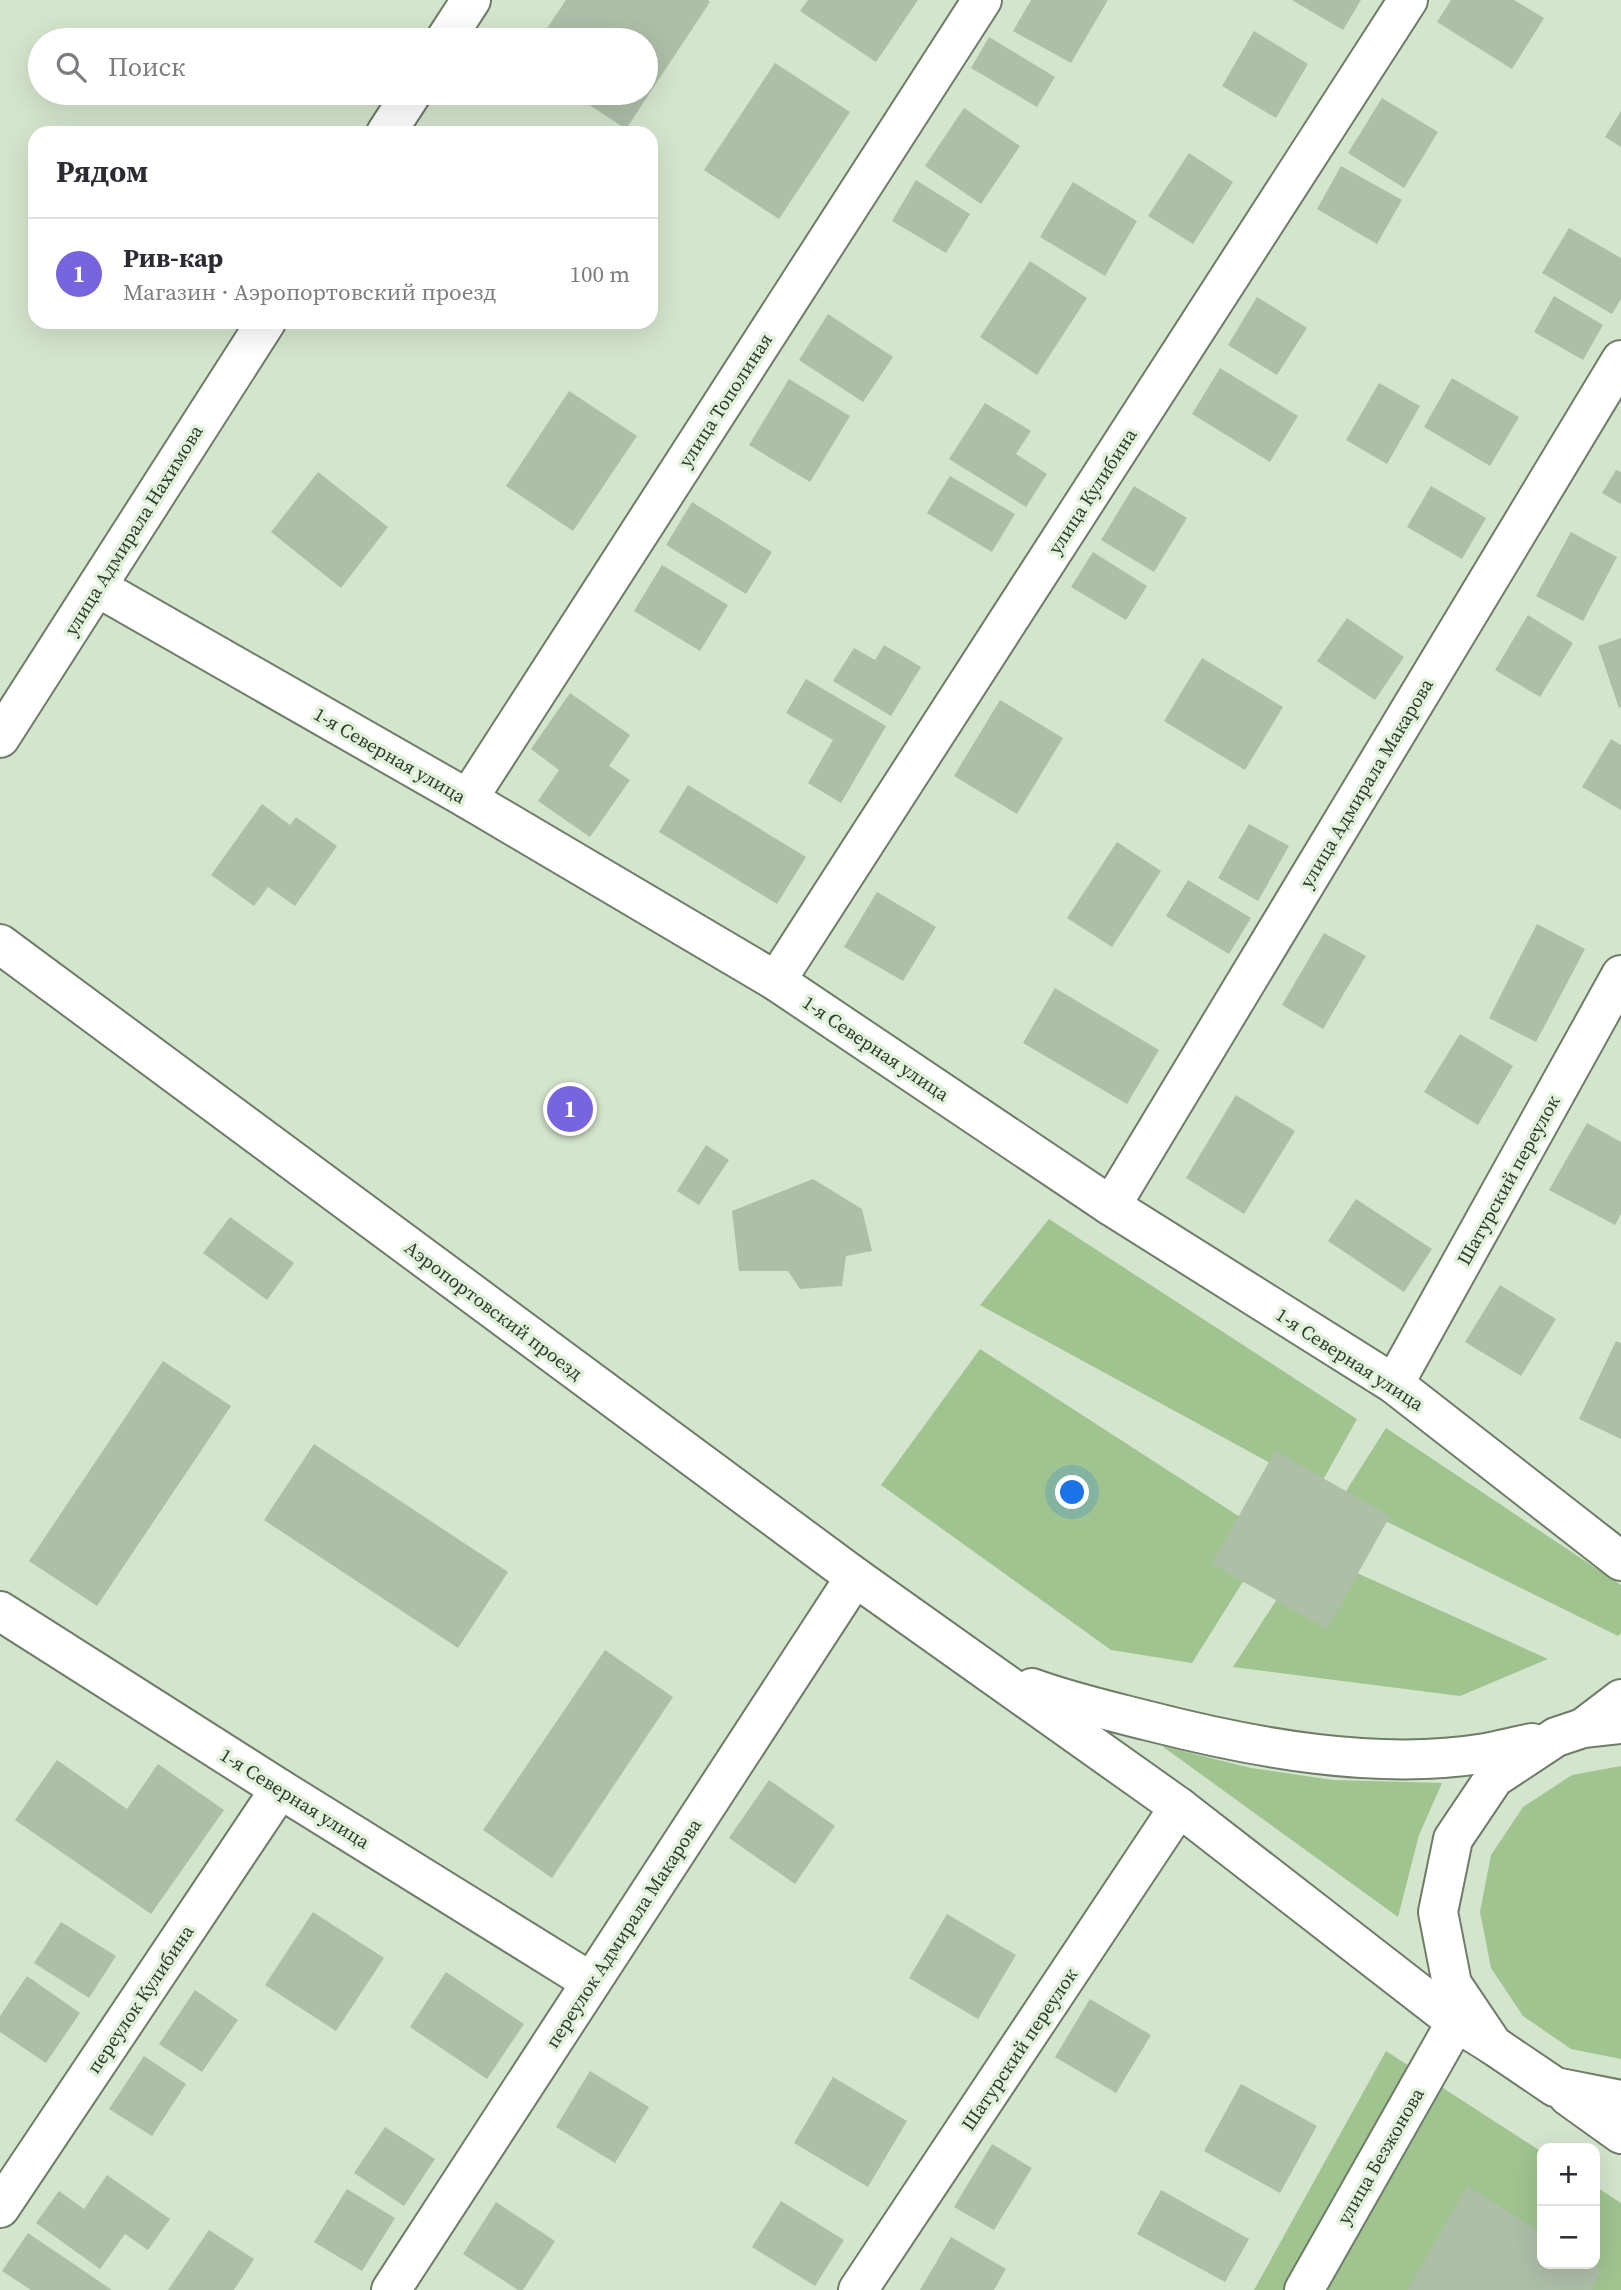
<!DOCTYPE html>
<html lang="ru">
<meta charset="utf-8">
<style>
:root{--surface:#fff;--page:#f2f2f3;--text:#2b2b33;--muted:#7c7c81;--line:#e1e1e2;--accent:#7764df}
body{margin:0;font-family:"Source Serif 4",serif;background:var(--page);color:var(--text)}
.controls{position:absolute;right:21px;bottom:21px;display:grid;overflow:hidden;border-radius:14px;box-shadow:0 7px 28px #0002}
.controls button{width:63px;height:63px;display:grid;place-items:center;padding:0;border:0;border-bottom:2px solid var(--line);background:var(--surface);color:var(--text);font:35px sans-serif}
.you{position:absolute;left:1073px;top:1493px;width:24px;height:24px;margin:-18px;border:5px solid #fff;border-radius:50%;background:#1a73e8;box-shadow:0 0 0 10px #1a73e833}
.badge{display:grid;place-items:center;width:46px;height:46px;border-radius:50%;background:var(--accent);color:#fff;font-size:23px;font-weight:700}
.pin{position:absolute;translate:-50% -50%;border:4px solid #fff;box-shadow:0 2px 7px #0006}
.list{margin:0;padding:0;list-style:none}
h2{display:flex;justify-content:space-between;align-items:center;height:91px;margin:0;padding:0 28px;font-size:30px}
h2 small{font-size:23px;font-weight:400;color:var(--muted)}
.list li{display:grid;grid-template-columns:46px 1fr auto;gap:21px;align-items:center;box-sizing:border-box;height:112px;padding:0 28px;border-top:2px solid var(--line)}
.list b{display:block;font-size:26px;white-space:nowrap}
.list p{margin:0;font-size:23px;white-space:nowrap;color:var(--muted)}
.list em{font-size:23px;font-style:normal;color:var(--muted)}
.icon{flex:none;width:38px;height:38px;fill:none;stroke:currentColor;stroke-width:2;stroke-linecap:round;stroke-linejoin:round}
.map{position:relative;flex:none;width:1621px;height:2290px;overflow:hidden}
.search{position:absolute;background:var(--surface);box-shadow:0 7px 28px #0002;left:28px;top:28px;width:630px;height:77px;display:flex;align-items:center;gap:18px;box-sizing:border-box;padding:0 24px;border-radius:38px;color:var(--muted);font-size:26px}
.panel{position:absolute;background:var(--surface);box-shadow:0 7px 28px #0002;left:28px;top:126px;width:630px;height:203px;border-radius:21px}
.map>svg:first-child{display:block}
.green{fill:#9fc490}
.building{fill:#aebfa8}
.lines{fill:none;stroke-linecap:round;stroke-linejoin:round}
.minor-casing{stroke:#6d7d67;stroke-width:42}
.secondary-casing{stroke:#6d7d67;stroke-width:42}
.minor{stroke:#fff;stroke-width:38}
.secondary{stroke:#fff;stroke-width:38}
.labels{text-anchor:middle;stroke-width:7;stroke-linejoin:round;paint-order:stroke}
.street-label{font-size:19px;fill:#31382e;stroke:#e1f2da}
</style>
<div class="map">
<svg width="1621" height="2290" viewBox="0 0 1621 2290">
<rect width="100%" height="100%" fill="#d4e5cd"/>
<g class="green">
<polygon points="1049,1219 1357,1419 1318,1489 980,1305"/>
<polygon points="980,1349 1271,1537 1192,1663 1111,1650 881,1485"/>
<polygon points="1386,1428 1621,1585 1621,1633 1618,1636 1341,1499"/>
<polygon points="1308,1551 1548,1659 1460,1696 1233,1667"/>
<polygon points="1162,1746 1251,1768 1333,1780 1442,1783 1419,1835 1398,1917"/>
<polygon points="1621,1766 1621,2059 1571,2049 1523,2016 1491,1968 1480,1912 1491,1855 1523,1807 1572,1775"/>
<polygon points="1386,2051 1542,2152 1542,2264 1595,2264 1595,2186 1621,2203 1621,2290 1254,2290"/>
</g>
<g class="building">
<polygon points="566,0 708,0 710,2 626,129 571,93 646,93 646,40 539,40"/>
<polygon points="808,0 918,0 876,62 800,11"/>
<polygon points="1031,0 1108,0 1071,63 1013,31"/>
<polygon points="1292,0 1361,0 1343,30"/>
<polygon points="1451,0 1514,0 1544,18 1512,69 1437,22"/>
<polygon points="1254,31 1308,64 1276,118 1222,86"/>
<polygon points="989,37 1055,77 1037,107 971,68"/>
<polygon points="775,63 850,112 779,219 704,170"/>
<polygon points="1382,98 1438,132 1404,188 1348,153"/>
<polygon points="964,108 1020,146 981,204 925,166"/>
<polygon points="1621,111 1621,147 1605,137"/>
<polygon points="1189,153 1233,182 1193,244 1148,216"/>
<polygon points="1341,166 1402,200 1377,244 1317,209"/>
<polygon points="916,180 970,214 946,253 892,221"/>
<polygon points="1073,182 1137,221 1105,276 1040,237"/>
<polygon points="1569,228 1621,258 1621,299 1612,314 1542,273"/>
<polygon points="1030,261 1087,298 1037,375 980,337"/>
<polygon points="1554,296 1603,325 1583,360 1534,332"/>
<polygon points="1257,297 1307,328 1277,375 1228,345"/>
<polygon points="828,314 893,357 863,402 799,360"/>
<polygon points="1220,368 1298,416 1270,462 1192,414"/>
<polygon points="1452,378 1519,417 1490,466 1424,427"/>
<polygon points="789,379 850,416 810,482 749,445"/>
<polygon points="1379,383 1420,406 1387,464 1346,440"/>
<polygon points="569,391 637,436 573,531 506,486"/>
<polygon points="985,403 1031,431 1016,454 1047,474 1026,507 949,459"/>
<polygon points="1616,470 1621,472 1621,504 1602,493"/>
<polygon points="318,472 388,527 341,588 271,532"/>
<polygon points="950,476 1015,514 992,552 927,513"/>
<polygon points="1134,486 1187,518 1154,572 1101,540"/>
<polygon points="1431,486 1486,518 1462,559 1407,527"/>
<polygon points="692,502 772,552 746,594 666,545"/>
<polygon points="1571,532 1617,557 1583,621 1536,596"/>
<polygon points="1093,552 1147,586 1126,620 1071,587"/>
<polygon points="662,565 728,605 700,651 634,611"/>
<polygon points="1528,615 1573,643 1540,697 1495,670"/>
<polygon points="1347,618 1404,657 1375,700 1317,661"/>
<polygon points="1621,638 1621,707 1619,708 1598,646"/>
<polygon points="884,645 921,667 891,716 833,681 854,648 875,660"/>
<polygon points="1202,658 1283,707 1245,770 1164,721"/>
<polygon points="806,679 886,726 841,803 808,783 833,740 786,713"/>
<polygon points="570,693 630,735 609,766 630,780 590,837 538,801 559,770 531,749"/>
<polygon points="1000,700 1063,738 1017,814 954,776"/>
<polygon points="1611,739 1621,745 1621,810 1582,787"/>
<polygon points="688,785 806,857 777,904 659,832"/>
<polygon points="262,804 290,825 296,817 337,846 295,906 268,887 254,906 211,875"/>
<polygon points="1249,824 1289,846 1258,901 1218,878"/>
<polygon points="1117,842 1161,871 1112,947 1067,918"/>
<polygon points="1188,880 1251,918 1229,954 1166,916"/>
<polygon points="877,892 936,927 903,981 844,947"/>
<polygon points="1537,924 1585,949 1536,1042 1489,1018"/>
<polygon points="1324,933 1366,956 1323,1029 1282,1005"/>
<polygon points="1055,988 1159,1050 1127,1104 1023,1043"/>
<polygon points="1460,1034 1513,1066 1478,1125 1424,1092"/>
<polygon points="1236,1095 1295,1131 1244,1214 1186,1178"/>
<polygon points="1587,1123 1621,1142 1621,1214 1615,1225 1549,1190"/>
<polygon points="706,1145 729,1160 699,1205 677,1191"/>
<polygon points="813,1179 862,1209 872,1251 846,1256 842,1286 800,1289 788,1271 739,1271 732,1211"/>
<polygon points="1356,1199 1432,1249 1404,1292 1328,1241"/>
<polygon points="230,1217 294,1263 267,1300 203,1253"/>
<polygon points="1500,1285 1556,1319 1521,1376 1465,1342"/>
<polygon points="1616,1341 1621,1343 1621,1439 1579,1419"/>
<polygon points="163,1361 231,1406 97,1606 29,1561"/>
<polygon points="314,1444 508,1572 458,1648 264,1520"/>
<polygon points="1275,1451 1390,1516 1327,1629 1212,1564"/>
<polygon points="605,1650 673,1697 552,1878 483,1830"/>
<polygon points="57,1760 127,1809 158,1764 224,1810 151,1914 15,1820"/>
<polygon points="769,1780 835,1826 795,1884 729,1838"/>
<polygon points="313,1912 384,1958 336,2031 265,1985"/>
<polygon points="947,1914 1016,1955 978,2019 909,1978"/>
<polygon points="61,1922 116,1956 89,1998 34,1963"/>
<polygon points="446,1972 524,2024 487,2079 410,2027"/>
<polygon points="27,1976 80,2013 46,2063 0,2032 0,2016"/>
<polygon points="195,1990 238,2020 202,2072 159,2044"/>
<polygon points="1090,1999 1151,2035 1116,2093 1055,2057"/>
<polygon points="144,2056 186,2084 152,2136 109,2109"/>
<polygon points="590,2071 649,2107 615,2163 556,2127"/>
<polygon points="833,2077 907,2121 868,2187 794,2143"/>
<polygon points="1241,2084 1317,2126 1280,2193 1204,2151"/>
<polygon points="385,2127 435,2159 404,2206 354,2173"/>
<polygon points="992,2144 1032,2168 994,2230 954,2207"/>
<polygon points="107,2175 170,2219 148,2250 125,2234 100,2269 36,2223 59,2191 84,2209"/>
<polygon points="1467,2186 1542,2233 1542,2264 1592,2264 1602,2270 1591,2290 1408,2290"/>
<polygon points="347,2189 395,2218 362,2271 314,2242"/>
<polygon points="1161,2190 1249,2239 1225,2282 1137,2234"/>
<polygon points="781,2201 844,2240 815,2286 752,2247"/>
<polygon points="496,2202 555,2241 523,2290 518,2290 463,2254"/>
<polygon points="209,2230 254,2259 234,2290 168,2290"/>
<polygon points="28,2233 112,2290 31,2290 2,2271"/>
<polygon points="951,2237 1006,2269 994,2290 920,2290"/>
</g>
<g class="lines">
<g class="minor-casing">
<g id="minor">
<polyline points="97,587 468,799 776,981 1111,1206 1394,1384 1621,1561"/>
<polyline points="468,799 982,0"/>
<polyline points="776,981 1408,0"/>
<polyline points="1111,1206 1621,360"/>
<polyline points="1394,1384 1621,975"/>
<polyline points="0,1611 280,1789 591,1982"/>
<polyline points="1583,1728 1621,1699"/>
<polyline points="0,2208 280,1789"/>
<polyline points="391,2290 855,1577"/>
<polyline points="858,2290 1179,1807"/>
<polyline points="1304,2290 1456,2022 1451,1990"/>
</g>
</g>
<g class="secondary-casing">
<g id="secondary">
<polyline points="445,40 471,0"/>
<polyline points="386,133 412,93"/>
<polyline points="0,738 266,322"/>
<polyline points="0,944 855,1577 1179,1807 1456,2022 1493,2045"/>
<path d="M 1032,1688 C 1070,1702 1110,1711 1149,1721 C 1254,1748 1378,1771 1486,1753 C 1501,1750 1517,1746 1532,1743"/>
<polyline points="1621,1724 1583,1728 1556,1737 1494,1778 1453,1839 1438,1912 1452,1984 1493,2045 1555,2087 1621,2100"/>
<polyline points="1568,2096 1621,2134"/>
</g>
</g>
<use href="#minor" class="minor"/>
<use href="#secondary" class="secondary"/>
</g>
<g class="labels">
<g class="street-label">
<text transform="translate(725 400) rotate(-57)" y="7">улица Тополиная</text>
<text transform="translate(1092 491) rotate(-57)" y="7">улица Кулибина</text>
<text transform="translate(133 530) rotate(-58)" y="7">улица Адмирала Нахимова</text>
<text transform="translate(390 755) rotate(30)" y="7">1-я Северная улица</text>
<text transform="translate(1366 783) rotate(-59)" y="7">улица Адмирала Макарова</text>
<text transform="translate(876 1048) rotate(34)" y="7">1-я Северная улица</text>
<text transform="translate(1508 1180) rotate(-61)" y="7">Шатурский переулок</text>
<text transform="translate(494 1310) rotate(37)" y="7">Аэропортовский проезд</text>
<text transform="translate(1350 1359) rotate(33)" y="7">1-я Северная улица</text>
<text transform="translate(295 1798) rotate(32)" y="7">1-я Северная улица</text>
<text transform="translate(623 1933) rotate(-57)" y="7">переулок Адмирала Макарова</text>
<text transform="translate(140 1999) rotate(-56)" y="7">переулок Кулибина</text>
<text transform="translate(1019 2049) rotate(-56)" y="7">Шатурский переулок</text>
<text transform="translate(1380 2156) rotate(-60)" y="7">улица Безжонова</text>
</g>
</g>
</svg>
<div class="controls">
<button>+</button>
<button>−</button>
</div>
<div class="you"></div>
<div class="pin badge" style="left:570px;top:1109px">1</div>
<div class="search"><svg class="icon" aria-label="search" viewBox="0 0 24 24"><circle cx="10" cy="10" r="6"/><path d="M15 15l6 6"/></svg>Поиск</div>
<section class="panel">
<h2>Рядом<small></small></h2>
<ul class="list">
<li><span class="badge">1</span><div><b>Рив-кар</b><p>Магазин · Аэропортовский проезд</p></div><em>100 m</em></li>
</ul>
</section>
</div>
